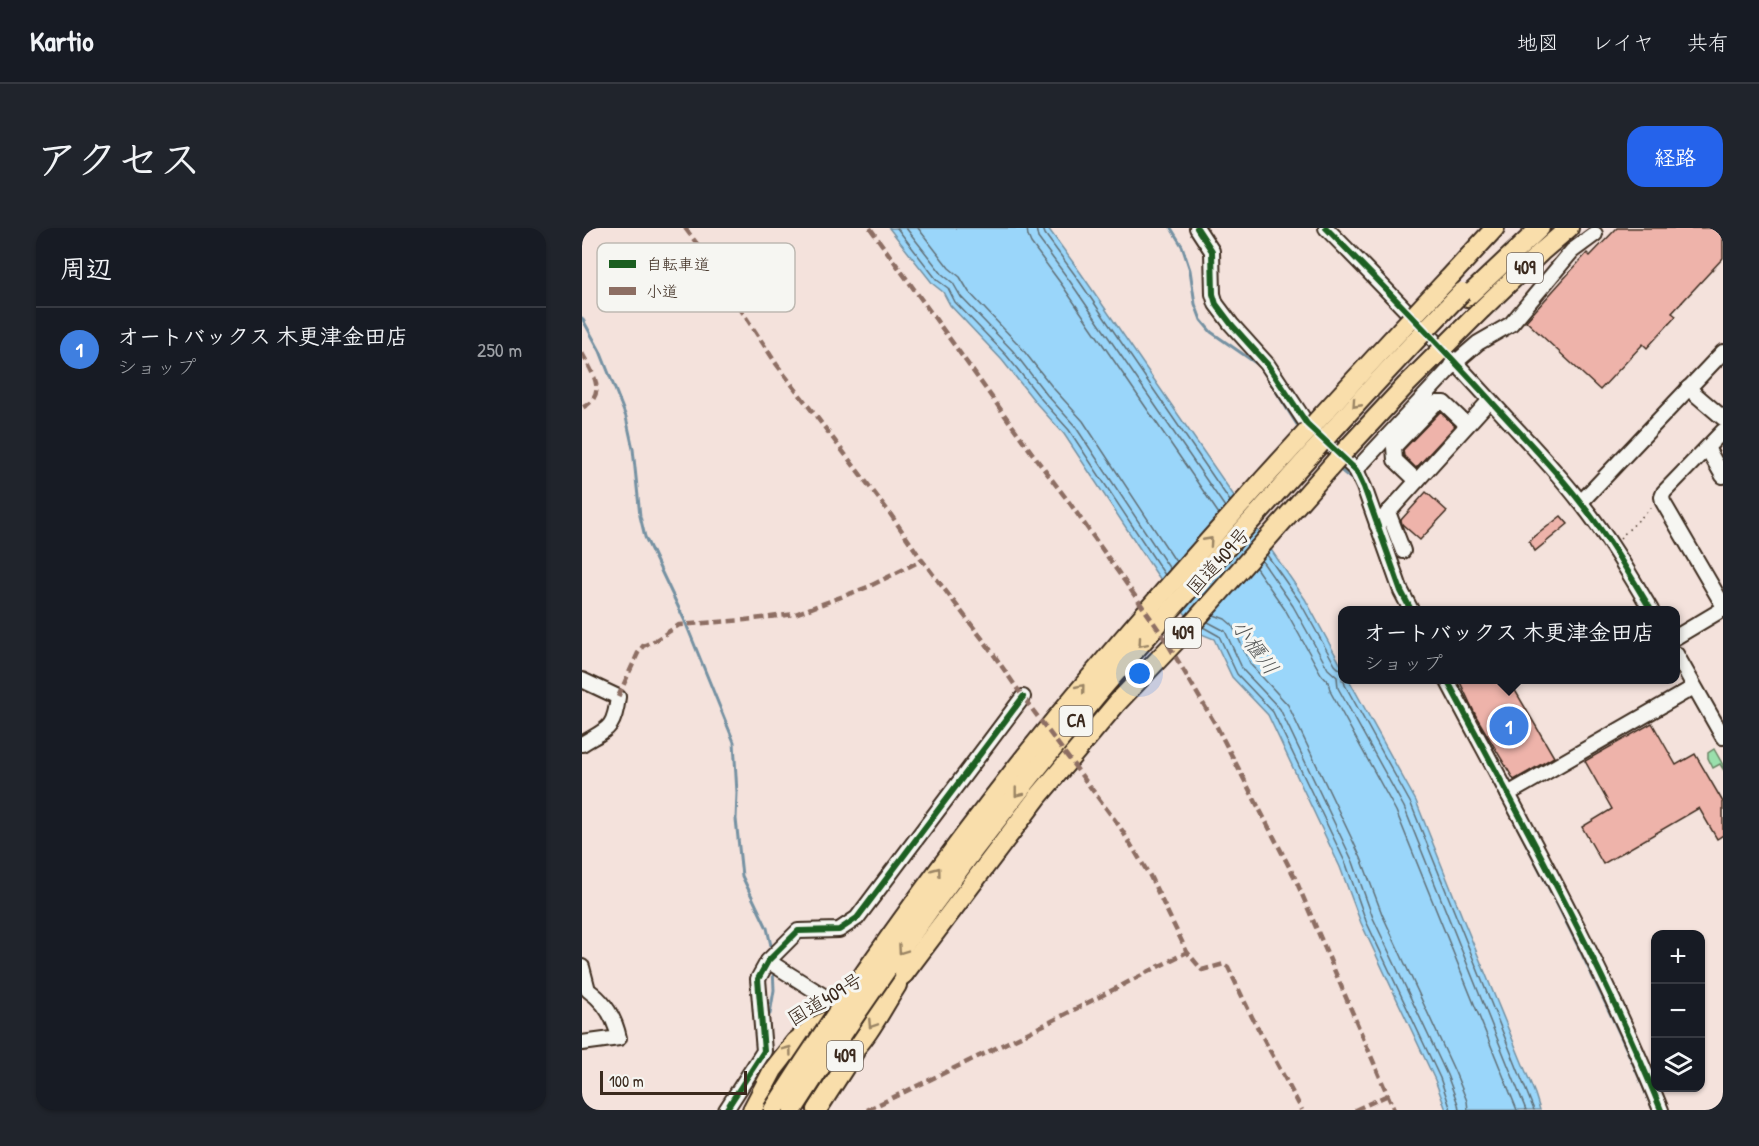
<!DOCTYPE html>
<html lang="ja">
<meta charset="utf-8">
<style>
:root{--surface:#171b24;--page:#20242c;--text:#f1f3f6;--muted:#9ea1a6;--line:#363941;--accent:#2563eb}
body{margin:0;font-family:"Patrick Hand","Klee One",sans-serif;background:var(--page);color:var(--text)}
.controls{position:absolute;right:18px;bottom:18px;display:grid;overflow:hidden;border-radius:12px;box-shadow:0 2px 4px #0004}
.controls button{width:54px;height:54px;display:grid;place-items:center;padding:0;border:0;border-bottom:2px solid var(--line);background:var(--surface);color:var(--text);font:30px sans-serif}
.scale{position:absolute;left:18px;bottom:15px;width:147px;box-sizing:border-box;padding-left:6px;border:3px solid #3b2a1e;border-top:0;font-size:16px;line-height:21px;white-space:nowrap;color:#3b2a1e;-webkit-text-stroke:4px #f6f6f2;paint-order:stroke}
.you{position:absolute;left:558px;top:446px;width:21px;height:21px;margin:-15px;border:4px solid #fff;border-radius:50%;background:#1a73e8;box-shadow:0 0 0 9px #1a73e833}
.badge{display:grid;place-items:center;width:39px;height:39px;border-radius:50%;background:var(--accent);color:#fff;font-size:20px;font-weight:700}
.pin{position:absolute;translate:-50% -50%;border:3px solid #fff;box-shadow:0 2px 6px #0006}
.popup{position:absolute;left:756px;top:378px;width:342px;height:78px;box-sizing:border-box;display:grid;place-content:center;border-radius:12px;background:var(--surface);filter:drop-shadow(0 2px 4px #0005);font-size:20px;white-space:nowrap;color:var(--muted)}
.popup b{font-size:22px;color:var(--text)}
.popup::after{content:'';position:absolute;left:50%;top:100%;margin-left:-12px;border:12px solid transparent;border-top-color:var(--surface)}
.list{margin:0;padding:0;list-style:none}
h2{display:flex;justify-content:space-between;align-items:center;height:78px;margin:0;padding:0 24px;font-size:26px}
h2 small{font-size:20px;font-weight:400;color:var(--muted)}
.list li{display:grid;grid-template-columns:39px 1fr auto;gap:18px;align-items:center;box-sizing:border-box;height:84px;padding:0 24px;border-top:2px solid var(--line)}
.list b{display:block;font-size:22px;white-space:nowrap}
.list p{margin:0;font-size:20px;white-space:nowrap;color:var(--muted)}
.list em{font-size:20px;font-style:normal;color:var(--muted)}
.icon{flex:none;width:33px;height:33px;fill:none;stroke:currentColor;stroke-width:2;stroke-linecap:round;stroke-linejoin:round}
.map{position:relative;flex:none;width:1141px;height:882px;overflow:hidden;border-radius:18px}
header{display:flex;align-items:center;gap:36px;box-sizing:border-box;height:84px;padding:0 30px;background:var(--surface);border-bottom:2px solid var(--line)}
header strong{font-size:28px}
nav{display:flex;gap:33px;margin-inline-start:auto;font-size:21px}
.intro{display:flex;align-items:center;justify-content:space-between;box-sizing:border-box;height:144px;padding:0 36px}
h1{margin:0;font-size:42px}
.button{padding:15px 27px;border-radius:18px;background:var(--accent);color:#fff;font-size:21px;font-weight:700}
main{display:flex;gap:36px;padding:0 36px}
aside{flex:1;background:var(--surface);border-radius:18px;box-shadow:0 2px 4px #0004}
.map>svg:first-child{display:block}
.green{fill:#9adfac;stroke:#6a8465;stroke-width:1.5}
.water{fill:#9ad6fa;stroke:#7491a2;stroke-width:1.5}
.lines{fill:none;stroke-linecap:round;stroke-linejoin:round}
.shore{stroke:#616f76;stroke-width:1.5}
.stream{stroke:#7491a2;stroke-width:3}
.building{fill:#eeb3aa;stroke:#3b2a1e;stroke-width:1.5}
.minor-casing{stroke:#3b2a1e;stroke-width:18}
.highway-casing{stroke:#3b2a1e;stroke-width:22}
.path{stroke:#3b2a1e;stroke-width:1.5;stroke-dasharray:1.5 4.5;stroke-linecap:butt}
.minor{stroke:#f6f6f2;stroke-width:14}
.highway{stroke:#f9deab;stroke-width:18}
.highway-bridge-casing{stroke:#3b2a1e;stroke-width:22;stroke-linecap:butt}
.highway-bridge{stroke:#f9deab;stroke-width:18}
.quiet{stroke:#8d6e63;stroke-width:4.5;stroke-dasharray:9 4.5;stroke-linecap:butt}
.cycleway-casing{stroke:#f6f6f2;stroke-width:10}
.cycleway{stroke:#1b5e20;stroke-width:6}
.oneway{stroke:#9a8464}
.labels{text-anchor:middle;stroke-width:6;stroke-linejoin:round;paint-order:stroke}
.shield{fill:#f6f6f2;stroke:#73675e;stroke-width:1.5}
.shield-label{font-size:18px;font-weight:bold;fill:#3b2a1e}
.street-label{font-size:20px;fill:#3b2a1e;stroke:#f6f6f2}
.water-label{font-size:21px;font-style:italic;fill:#535555;stroke:#f6f6f2}
.key{fill:#f6f6f2;stroke:#beb9b2;stroke-width:1.5}
.key-label{font-size:16px;fill:#3b2a1e}
</style>
<header>
<strong>Kartio</strong>
<nav><a>地図</a><a>レイヤ</a><a>共有</a></nav>
</header>
<div class="intro"><h1>アクセス</h1><a class="button">経路</a></div>
<main>
<aside>
<h2>周辺<small></small></h2>
<ul class="list">
<li><span class="badge" style="background:#3f7fe0">1</span><div><b>オートバックス 木更津金田店</b><p>ショップ</p></div><em>250 m</em></li>
</ul>
</aside>
<div class="map">
<svg width="1141" height="882" viewBox="0 0 1141 882">
<rect width="100%" height="100%" fill="#f4e2dc"/>
<filter id="ink" filterUnits="userSpaceOnUse"><feTurbulence type="fractalNoise" baseFrequency=".0167" numOctaves="2"/><feDisplacementMap in="SourceGraphic" scale="12" xChannelSelector="R" yChannelSelector="G"/><feConvolveMatrix kernelMatrix="1 2 1 2 8 2 1 2 1" color-interpolation-filters="sRGB"/></filter>
<g filter="url(#ink)">
<polygon class="green" points="1132,521 1141,537 1141,541 1138,536 1131,540 1126,530 1126,525"/>
<polygon class="water" points="307,0 466,0 498,44 723,371 760,439 760,452 767,452 834,573 881,691 953,866 958,882 864,882 853,852 779,695 758,639 686,487 650,449 632,411 617,405 574,345 482,206 455,176 420,132 368,77 361,64 351,56"/>
<g class="lines">
<g class="shore">
<polyline points="315,0 355,52 366,60 373,74 425,128 460,172 487,202 583,347"/>
<polyline points="324,0 360,46 371,55 379,69 431,123 465,167 493,198 588,341"/>
<polyline points="336,0 367,40 378,49 387,64 437,117 472,161 501,193 594,334"/>
<polyline points="445,0 446,8 449,15 480,57 637,286"/>
<polyline points="454,0 456,10 487,52 643,279"/>
<polyline points="461,0 463,6 493,47 648,273"/>
<polyline points="685,327 718,374 753,437 756,440 760,441"/>
<polyline points="680,333 711,378 746,441 755,449 756,460 822,579 944,882"/>
<polyline points="674,340 704,383 739,446 746,454 749,465 814,583 935,882"/>
<polyline points="632,387 643,391 650,397 669,437 706,477 779,630 800,686 873,844 885,873 886,882"/>
<polyline points="626,394 643,403 661,442 698,481 771,634 791,690 865,847 876,876 877,882"/>
<polyline points="621,399 637,408 655,446 691,484 764,636 784,693 858,850 869,882"/>
<polyline points="762,452 763,457 829,576 952,882"/>
</g>
<g class="stream">
<polyline points="589,0 600,18 608,42 613,76 619,92 629,104 678,138 719,203"/>
<polyline points="0,90 18,123 44,189 51,221 58,288 63,309 102,391 152,514 155,565 154,591 160,648 185,700 190,722"/>
<polyline points="755,239 774,255 810,359 821,382"/>
<path d="M 887,507 C 952,630 1017,753 1071,882"/>
<polyline points="188,786 192,762 191,740"/>
</g>
</g>
<g class="building">
<polygon points="1035,0 1134,0 1141,6 1141,30 1090,85 1094,88 1065,120 1061,116 1018,162 944,93 1005,25 1008,28"/>
<polygon points="858,184 873,198 834,240 822,228 821,222"/>
<polygon points="844,264 865,283 838,312 820,296 819,292"/>
<polygon points="979,288 986,296 953,323 947,313"/>
<polygon points="877,452 927,452 972,529 932,552 895,490"/>
<polygon points="1070,495 1094,537 1113,526 1141,574 1141,607 1135,611 1117,580 1021,636 1000,599 1030,581 1003,533"/>
</g>
<g class="lines">
<g class="minor-casing">
<g id="minor">
<polyline points="615,0 630,23 631,66 634,76 649,96 685,136 725,196 774,242 782,259 819,363 829,382"/>
<path d="M 744,0 C 803,60 861,120 917,182 C 945,213 974,242 999,275 C 1026,309 1047,345 1069,382"/>
<polyline points="1106,160 1141,190"/>
<polyline points="1141,203 1082,264 1080,269 1081,274 1141,377"/>
<polyline points="1125,220 1141,248"/>
<polyline points="774,242 874,134 896,115 929,96 990,23 1013,6"/>
<polyline points="835,253 813,232 812,219 854,175 862,175 885,197"/>
<polyline points="999,274 1141,124"/>
<polyline points="806,284 821,323"/>
<polyline points="795,297 908,172"/>
<polyline points="1094,409 1141,381"/>
<polyline points="1094,426 1141,509"/>
<path d="M 0,452 L 36,469 C 32,502 26,500 0,516"/>
<path d="M 865,452 C 940,593 1019,733 1079,882"/>
<polyline points="926,566 1112,459"/>
<polyline points="186,733 248,772 251,778 251,790"/>
<path d="M 0,739 L 6,762 C 23,774 33,791 37,810 L 0,815"/>
<polyline points="144,882 182,823 176,751 186,733 216,703 257,702 275,690 441,469"/>
</g>
</g>
<g class="highway-casing">
<g id="highway">
<polyline points="866,51 913,0"/>
<polyline points="885,69 958,0"/>
<polyline points="900,81 959,24 987,0"/>
<path d="M 231,839 C 243,836 257,833 267,826 C 282,816 304,774 315,757"/>
<polyline points="170,882 191,842 213,814 229,801 302,763 322,746"/>
<polyline points="235,882 273,823"/>
</g>
</g>
<polyline class="path" points="1038,310 1071,278"/>
<use href="#minor" class="minor"/>
<use href="#highway" class="highway"/>
<g class="highway-bridge-casing">
<g id="highway-bridge">
<polyline points="322,746 455,570 535,475 611,395 760,226 824,157 900,81"/>
<path d="M 191,882 C 266,764 348,650 434,540 C 512,441 596,347 680,253 C 742,185 803,118 866,51"/>
<path d="M 211,882 C 304,735 408,595 519,462 C 571,401 624,342 678,283 C 744,209 811,135 880,64"/>
</g>
</g>
<use href="#highway-bridge" class="highway-bridge"/>
<g class="quiet">
<polyline points="103,0 122,25 195,137 307,284 340,332 405,417 441,469 538,599 568,648 605,724 620,742 642,736 646,739 670,789 720,882"/>
<polyline points="288,0 455,232 487,274 579,405 596,433 635,499 713,650 812,882"/>
<path d="M 0,125 C 10,145 27,166 0,180"/>
<polyline points="36,469 56,425 61,418 74,412 97,397 163,392 213,386 286,359 340,332"/>
<polyline points="285,882 470,793 605,724"/>
<polyline points="773,882 806,867"/>
</g>
<g class="cycleway-casing">
<g id="cycleway">
<polyline points="615,0 630,23 631,66 634,76 649,96 685,136 725,196 774,242 782,259 819,363 829,382"/>
<path d="M 744,0 C 803,60 861,120 917,182 C 945,213 974,242 999,275 C 1026,309 1047,345 1069,382"/>
<path d="M 865,452 C 940,593 1019,733 1079,882"/>
<polyline points="144,882 182,823 176,751 186,733 216,703 257,702 275,690 441,469"/>
</g>
</g>
<use href="#cycleway" class="cycleway"/>
</g>
<defs><path id="oneway-chevron" d="M-2-3.5L2.5 0L-2 3.5" fill="none" stroke-width="1.6" stroke-linecap="round" stroke-linejoin="round" transform="scale(1.5)"/></defs>
<g class="oneway">
<use href="#oneway-chevron" transform="translate(774 176) rotate(132)"/>
<use href="#oneway-chevron" transform="translate(627 313) rotate(-48)"/>
<use href="#oneway-chevron" transform="translate(560 415) rotate(131)"/>
<use href="#oneway-chevron" transform="translate(499 460) rotate(-51)"/>
<use href="#oneway-chevron" transform="translate(436 565) rotate(128)"/>
<use href="#oneway-chevron" transform="translate(355 643) rotate(-53)"/>
<use href="#oneway-chevron" transform="translate(320 722) rotate(125)"/>
<use href="#oneway-chevron" transform="translate(290 796) rotate(123)"/>
<use href="#oneway-chevron" transform="translate(206 822) rotate(-53)"/>
</g>
</g>
<g class="labels">
<g class="shield">
<rect x="925" y="25" width="36" height="30" rx="4.5"/>
<rect x="583" y="390" width="36" height="30" rx="4.5"/>
<rect x="477.5" y="478" width="33" height="30" rx="4.5"/>
<rect x="245" y="813" width="36" height="30" rx="4.5"/>
</g>
<g class="shield-label">
<text x="943" y="46">409</text>
<text x="601" y="411">409</text>
<text x="494" y="499">CA</text>
<text x="263" y="834">409</text>
</g>
<g class="street-label">
<text transform="translate(636 333) rotate(-48)" y="7">国道409号</text>
<text transform="translate(243 771) rotate(-31)" y="7">国道409号</text>
</g>
<g class="water-label">
<text transform="translate(673 419) rotate(54)" y="7">小櫃川</text>
</g>
</g>
<rect x="15" y="15" width="198" height="69" rx="9" class="key"/>
<rect x="27" y="32" width="27" height="8" fill="#1b5e20"/>
<rect x="27" y="59" width="27" height="8" fill="#8d6e63"/>
<g class="key-label">
<text x="64" y="42">自転車道</text>
<text x="64" y="69">小道</text>
</g>
</svg>
<div class="controls">
<button>+</button>
<button>−</button>
<button><svg class="icon" aria-label="layers" viewBox="0 0 24 24"><path d="M12 4l9 5-9 5-9-5zM3 14l9 5 9-5"/></svg></button>
</div>
<div class="scale">100 m</div>
<div class="you"></div>
<div class="pin badge" style="left:927px;top:498px;background:#3f7fe0">1</div>
<div class="popup"><b>オートバックス 木更津金田店</b>ショップ</div>
</div>
</main>
